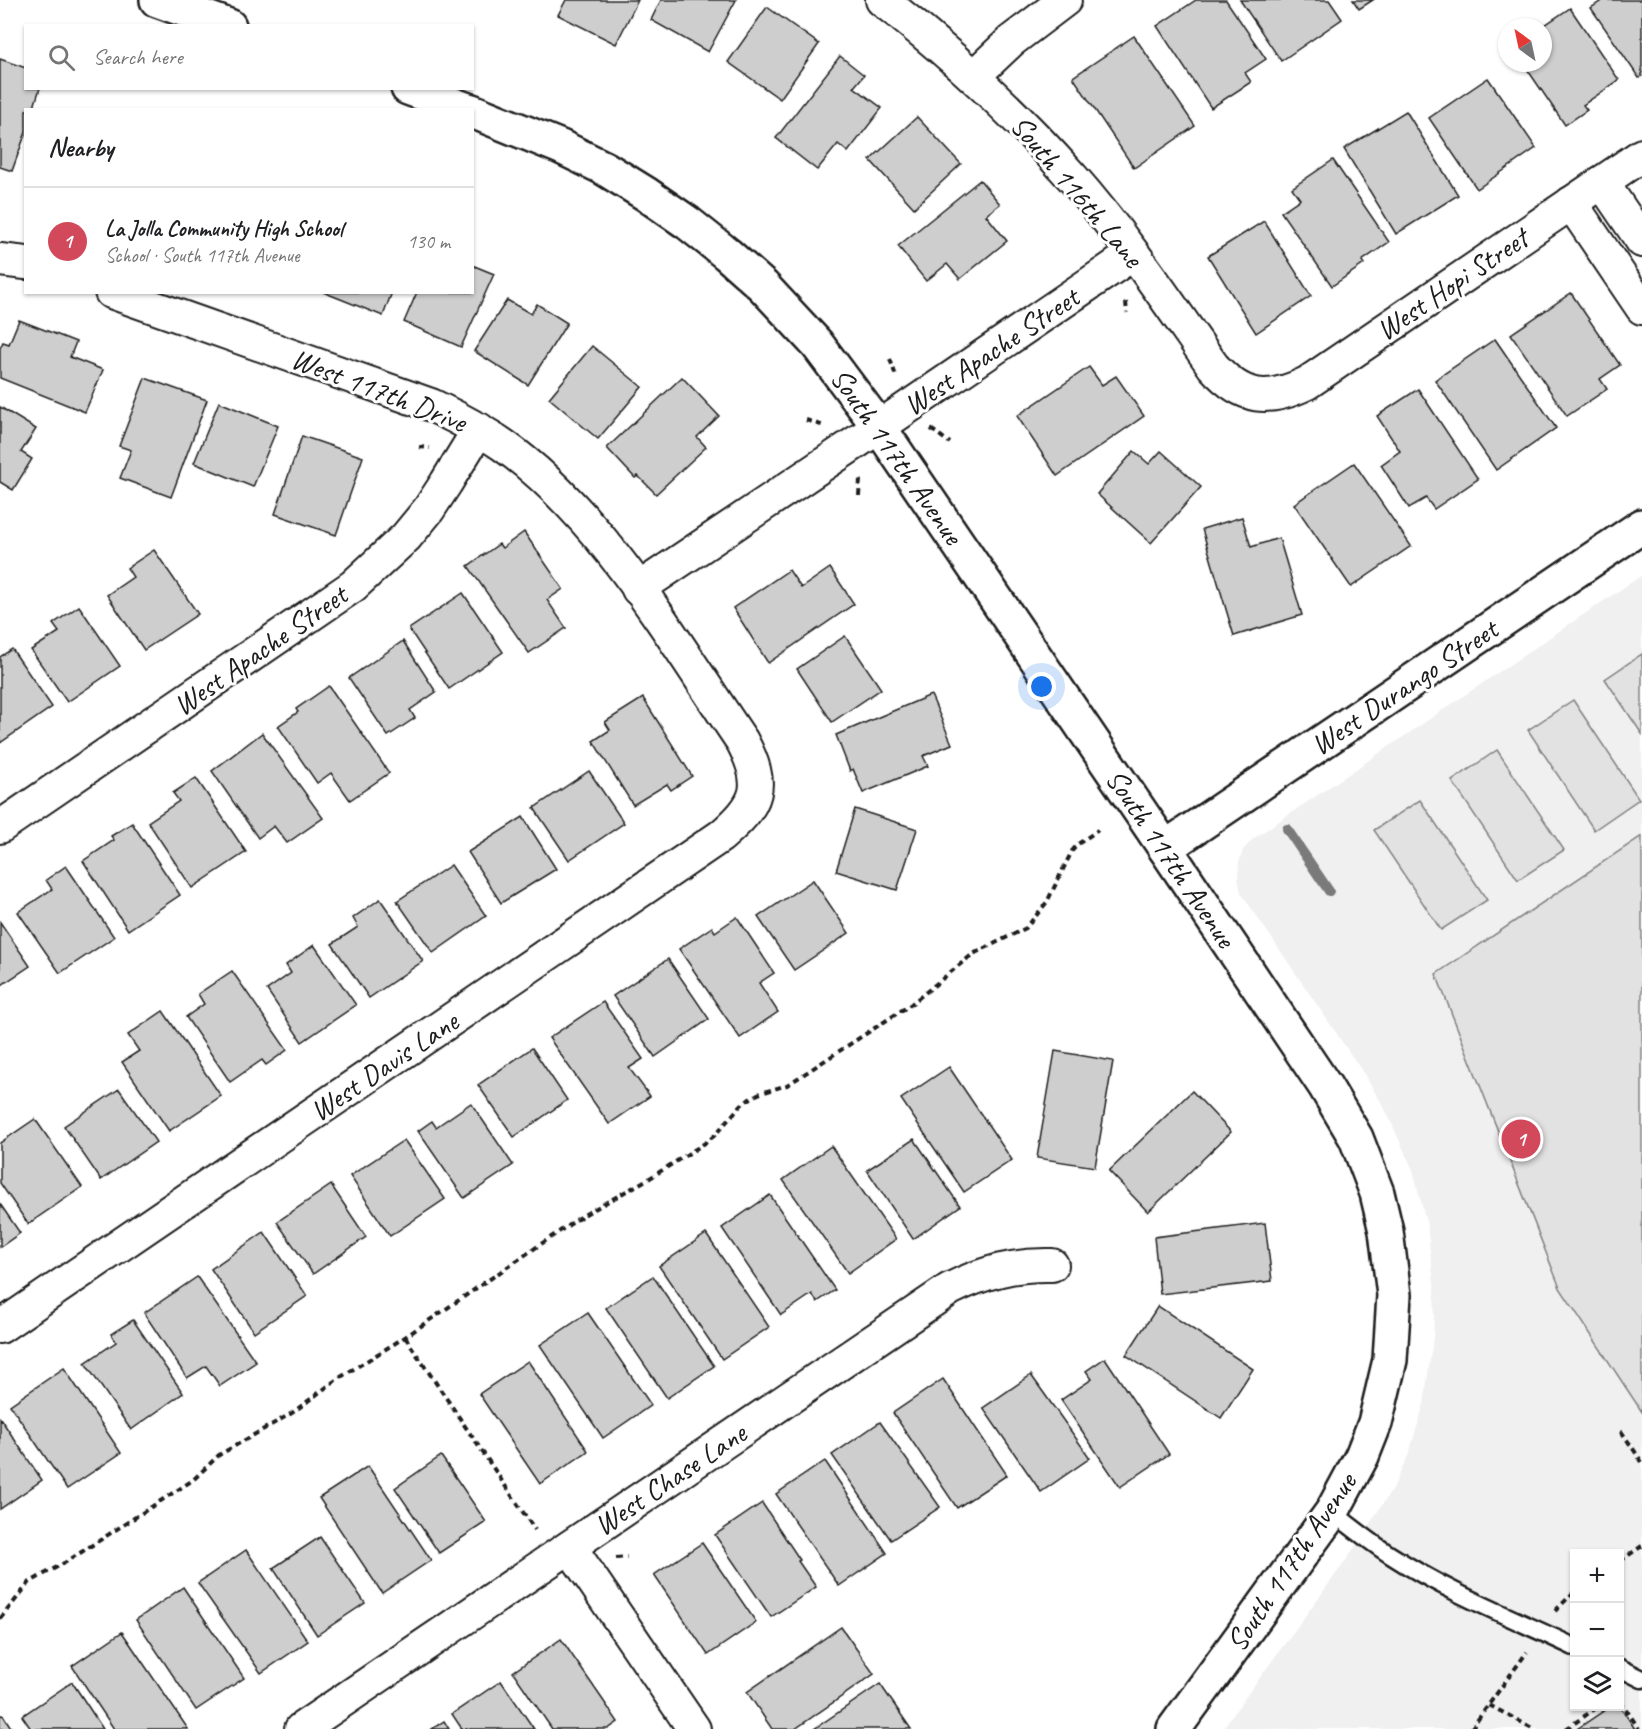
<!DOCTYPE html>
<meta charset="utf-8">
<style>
:root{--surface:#fff;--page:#f6f6f6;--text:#202124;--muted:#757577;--line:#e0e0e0;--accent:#d1495b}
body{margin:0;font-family:Caveat,sans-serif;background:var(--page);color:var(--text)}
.controls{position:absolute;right:18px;bottom:18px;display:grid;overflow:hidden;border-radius:0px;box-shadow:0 2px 4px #0004}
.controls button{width:54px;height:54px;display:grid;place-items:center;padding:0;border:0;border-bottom:2px solid var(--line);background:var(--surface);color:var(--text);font:30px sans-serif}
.compass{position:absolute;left:1498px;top:18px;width:54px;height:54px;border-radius:50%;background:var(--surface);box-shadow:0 2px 4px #0004;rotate:327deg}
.you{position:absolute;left:1042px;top:687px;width:21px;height:21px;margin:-15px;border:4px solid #fff;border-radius:50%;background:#1a73e8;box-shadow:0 0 0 9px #1a73e833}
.badge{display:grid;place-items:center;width:39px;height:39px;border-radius:50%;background:var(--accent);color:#fff;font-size:20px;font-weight:700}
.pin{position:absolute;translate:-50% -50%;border:3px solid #fff;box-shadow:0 2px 6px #0006}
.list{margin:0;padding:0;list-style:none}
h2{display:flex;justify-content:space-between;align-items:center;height:78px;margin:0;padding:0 24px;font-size:26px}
h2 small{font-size:20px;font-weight:400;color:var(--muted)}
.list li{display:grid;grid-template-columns:39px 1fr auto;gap:18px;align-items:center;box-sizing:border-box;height:108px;padding:0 24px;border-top:2px solid var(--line)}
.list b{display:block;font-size:22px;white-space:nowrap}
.list p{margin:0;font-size:20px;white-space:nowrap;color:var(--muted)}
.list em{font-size:20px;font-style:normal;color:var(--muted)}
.icon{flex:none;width:33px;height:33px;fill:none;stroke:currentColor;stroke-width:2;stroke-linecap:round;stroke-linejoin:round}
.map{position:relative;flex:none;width:1642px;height:1729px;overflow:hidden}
.search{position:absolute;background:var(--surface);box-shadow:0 2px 4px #0004;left:24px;top:24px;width:450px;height:66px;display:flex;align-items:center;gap:15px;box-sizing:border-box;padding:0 21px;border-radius:0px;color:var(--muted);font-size:22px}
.panel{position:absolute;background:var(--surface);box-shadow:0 2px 4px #0004;left:24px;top:108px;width:450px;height:186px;border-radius:0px}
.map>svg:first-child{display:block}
.built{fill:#f0f0f0;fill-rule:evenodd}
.grass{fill:#e2e2e2;stroke:#7f7f7f;stroke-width:1.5}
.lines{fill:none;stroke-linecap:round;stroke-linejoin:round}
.stream{stroke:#7a7a7a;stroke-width:10}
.building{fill:#cecece;stroke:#1c1c1c;stroke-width:1.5}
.service-casing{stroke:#1c1c1c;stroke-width:21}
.minor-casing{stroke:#1c1c1c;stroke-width:36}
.tertiary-casing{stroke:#1c1c1c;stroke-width:38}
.path{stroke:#1c1c1c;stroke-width:4;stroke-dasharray:6 4.5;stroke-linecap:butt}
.service{stroke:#fff;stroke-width:16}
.minor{stroke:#fff;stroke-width:32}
.tertiary{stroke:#fff;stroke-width:33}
.labels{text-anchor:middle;stroke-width:6;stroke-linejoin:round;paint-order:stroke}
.street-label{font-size:30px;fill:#1c1c1c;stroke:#fff}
</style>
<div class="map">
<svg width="1642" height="1729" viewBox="0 0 1642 1729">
<rect width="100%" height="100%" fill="#fff"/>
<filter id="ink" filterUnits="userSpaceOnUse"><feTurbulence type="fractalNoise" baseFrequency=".0167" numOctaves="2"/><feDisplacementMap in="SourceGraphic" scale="12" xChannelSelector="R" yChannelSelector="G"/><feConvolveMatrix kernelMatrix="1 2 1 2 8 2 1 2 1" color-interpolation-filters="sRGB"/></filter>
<g filter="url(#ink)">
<path class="built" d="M 1642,575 L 1642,1729 L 1222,1729 L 1347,1559 L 1393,1488 L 1408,1456 L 1424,1404 L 1433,1338 L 1435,1292 L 1427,1226 L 1413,1170 L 1385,1109 L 1364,1074 L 1241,893 L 1238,878 L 1239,862 L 1243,850 L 1253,839 L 1263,832 ZM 1574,1554 L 1620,1554 L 1620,1706 L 1574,1706 Z"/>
<g class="grass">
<polygon points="1642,654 1642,734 1605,679"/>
<polygon points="1573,700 1639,799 1594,830 1528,730"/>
<polygon points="1497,750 1564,850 1518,880 1452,781"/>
<polygon points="1420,800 1487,900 1441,930 1374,830"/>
<polygon points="1642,836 1642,1412 1560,1288 1436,974"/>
</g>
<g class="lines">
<polyline class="stream" points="1287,829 1329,891"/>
</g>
<g class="building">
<polygon points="566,0 638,0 616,44 558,15"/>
<polygon points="661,0 736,0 708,52 651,20"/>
<polygon points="1196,0 1226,0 1266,59 1245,73 1251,82 1211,108 1157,26"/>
<polygon points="1240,0 1329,0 1342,19 1281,61"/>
<polygon points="1353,0 1373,0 1359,9"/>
<polygon points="1603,0 1642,0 1642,76 1639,78 1591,8"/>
<polygon points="767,7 819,44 780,99 728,62"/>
<polygon points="1570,8 1619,80 1583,105 1587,110 1565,125 1523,63 1543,63 1542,27"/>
<polygon points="1134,36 1195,126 1134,168 1073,77"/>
<polygon points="840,56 864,75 854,87 882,108 848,152 838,144 817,170 776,138"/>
<polygon points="0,59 26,68 26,88 40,88 33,110 26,110 26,132 12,171 0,167"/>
<polygon points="1488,78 1536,148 1477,189 1429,118"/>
<polygon points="1406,111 1458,195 1396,234 1344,149"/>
<polygon points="917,117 961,164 914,208 870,160"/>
<polygon points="1333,160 1389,242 1362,261 1364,264 1332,286 1281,212 1300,199 1292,188"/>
<polygon points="980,180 1000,204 986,215 1007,241 960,279 947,264 926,281 898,246"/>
<polygon points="1264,221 1311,296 1256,333 1208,256"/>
<polygon points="472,265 494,274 461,347 404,322 417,292 472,292"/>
<polygon points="323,292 392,292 383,316"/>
<polygon points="1571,293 1620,365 1600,379 1607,389 1567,416 1511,334"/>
<polygon points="507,300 531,314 537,304 567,323 528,385 474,351"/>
<polygon points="19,320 76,342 70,357 103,370 85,412 0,378 0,348 3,342 9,344"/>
<polygon points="1495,339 1556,428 1496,470 1435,380"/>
<polygon points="592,346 642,387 598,439 549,398"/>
<polygon points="1089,367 1102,385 1116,376 1144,416 1057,476 1017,416"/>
<polygon points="682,377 719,416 697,437 706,447 656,494 638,476 635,478 607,448"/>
<polygon points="145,378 207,400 171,497 120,478 131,450 119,446"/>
<polygon points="1418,389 1478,479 1434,509 1426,498 1409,508 1381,465 1400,451 1377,416"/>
<polygon points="219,402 278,426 253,487 194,463"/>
<polygon points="0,407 36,429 21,452 32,459 13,490 0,482"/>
<polygon points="302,436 363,457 336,535 275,514"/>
<polygon points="1134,451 1149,464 1161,451 1201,487 1151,543 1097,494"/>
<polygon points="1354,463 1411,546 1351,587 1294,504"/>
<polygon points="1242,517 1251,547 1279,538 1302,615 1234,636 1202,529"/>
<polygon points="524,532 563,589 547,600 566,628 529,653 468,566 499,544 502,548"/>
<polygon points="154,550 198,614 144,650 107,595 133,577 127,568"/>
<polygon points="830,568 854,604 768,663 733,608 789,570 801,588"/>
<polygon points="463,593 503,652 449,689 409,629"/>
<polygon points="79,606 120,666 67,702 31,650 59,632 53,624"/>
<polygon points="845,636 881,689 832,722 797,669"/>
<polygon points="403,641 436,692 410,710 415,718 388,736 349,678"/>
<polygon points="12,649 52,707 0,743 0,657"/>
<polygon points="329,686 389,773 350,800 331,773 317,783 278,726 298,712 296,709"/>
<polygon points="931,695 952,744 923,756 928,766 863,793 853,769 850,771 836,735"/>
<polygon points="643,698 692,776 671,790 667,784 633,805 593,741 610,730 605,722"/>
<polygon points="262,733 323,818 287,843 274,826 258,838 212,771"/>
<polygon points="589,771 624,823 569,860 534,808"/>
<polygon points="196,778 246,852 192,888 148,822 179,801 173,793"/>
<polygon points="855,809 917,829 897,890 836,871"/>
<polygon points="523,817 556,869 501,903 468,852"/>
<polygon points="132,823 180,895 128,930 83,861 114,840 111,836"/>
<polygon points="451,865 486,916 433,953 397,901"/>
<polygon points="66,866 114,937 60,973 18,912 52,889 46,880"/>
<polygon points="813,880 849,933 794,970 758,917"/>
<polygon points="380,899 423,961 369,998 332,944 358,927 353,918"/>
<polygon points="737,917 774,973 759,983 778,1012 740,1038 679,949 712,927 715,932"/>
<polygon points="0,922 30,966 0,986"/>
<polygon points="314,945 356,1005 302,1042 267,990 291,973 286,965"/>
<polygon points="668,959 709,1019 655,1057 613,996"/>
<polygon points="232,971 287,1050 266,1065 262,1060 230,1082 186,1017 204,1004 198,994"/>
<polygon points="603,1002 643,1059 629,1068 650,1096 609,1124 549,1038"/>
<polygon points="163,1011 221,1096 169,1131 122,1062 139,1051 128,1035"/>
<polygon points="532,1048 567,1100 514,1137 478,1085"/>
<polygon points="1055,1051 1113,1061 1095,1167 1037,1158"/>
<polygon points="949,1067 1012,1160 964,1192 901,1099"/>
<polygon points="119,1089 156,1142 101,1180 64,1126"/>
<polygon points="1192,1091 1231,1132 1148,1212 1109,1171"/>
<polygon points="471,1103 513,1165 464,1198 418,1131 432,1121 436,1127"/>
<polygon points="35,1119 82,1187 28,1224 0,1183 0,1143"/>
<polygon points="914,1139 960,1206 913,1239 867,1170"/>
<polygon points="404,1140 445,1199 390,1236 350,1176"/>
<polygon points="831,1146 896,1239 848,1273 783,1180"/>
<polygon points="331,1185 366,1237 313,1274 277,1222"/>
<polygon points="770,1195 835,1290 817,1302 812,1294 781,1315 722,1228"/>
<polygon points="0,1204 20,1233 0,1247"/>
<polygon points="1265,1223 1272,1281 1160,1294 1154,1237"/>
<polygon points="264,1232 307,1296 254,1332 211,1269"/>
<polygon points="706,1234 769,1327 722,1359 659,1266"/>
<polygon points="653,1276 714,1366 667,1398 606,1308"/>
<polygon points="197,1277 256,1362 220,1386 206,1366 187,1378 144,1313"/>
<polygon points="1158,1306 1253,1369 1221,1418 1126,1355"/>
<polygon points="588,1313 651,1405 603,1438 540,1345"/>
<polygon points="133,1320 183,1393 131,1430 85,1363 116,1342 111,1334"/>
<polygon points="1105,1358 1169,1454 1120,1487 1061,1400 1092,1379 1086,1371"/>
<polygon points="528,1361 588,1451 540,1484 479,1394"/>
<polygon points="64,1368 121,1453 67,1489 10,1405"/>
<polygon points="1031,1375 1090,1458 1041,1492 983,1408"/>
<polygon points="943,1379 1007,1475 957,1508 893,1413"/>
<polygon points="0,1418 42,1480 0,1509"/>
<polygon points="880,1422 940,1507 891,1540 832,1455"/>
<polygon points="441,1456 486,1522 439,1553 395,1488"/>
<polygon points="825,1461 887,1553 839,1586 776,1494"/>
<polygon points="368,1466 431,1560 382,1593 319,1498"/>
<polygon points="762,1503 800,1560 798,1561 816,1587 771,1617 715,1535"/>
<polygon points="320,1537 365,1603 317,1635 273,1568"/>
<polygon points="702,1543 756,1622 708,1655 654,1575"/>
<polygon points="246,1550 308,1641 261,1673 198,1583"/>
<polygon points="183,1587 244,1678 196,1710 136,1620"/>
<polygon points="841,1627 874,1674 795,1729 772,1729 747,1692"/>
<polygon points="122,1632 188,1729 114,1729 72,1666"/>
<polygon points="561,1639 618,1722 608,1729 552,1729 513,1672"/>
<polygon points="501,1681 534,1729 462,1729 452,1714"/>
<polygon points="72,1682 103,1729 31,1729 22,1716"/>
<polygon points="880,1684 911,1729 814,1729"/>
<polygon points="1611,1706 1620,1706 1635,1729 1577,1729"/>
<polygon points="3,1715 12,1729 0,1729 0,1716"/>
<polygon points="444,1721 449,1729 432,1729"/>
</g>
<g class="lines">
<g class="service-casing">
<g id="service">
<path d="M 1332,1512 C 1352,1527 1371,1543 1392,1556 C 1449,1593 1513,1618 1574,1647"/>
<polyline points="1620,1668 1642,1679"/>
</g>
</g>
<g class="minor-casing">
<g id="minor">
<path d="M 882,0 C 951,53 1014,112 1072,177 C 1124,236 1168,302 1213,366 C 1243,400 1268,402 1307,383 L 1642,155"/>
<polyline points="974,76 1011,41 1065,0"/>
<polyline points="1602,182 1642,241"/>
<polyline points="1571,203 1642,308"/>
<polyline points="0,260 26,263"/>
<polyline points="638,589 879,427 1133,254"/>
<polyline points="0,827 353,586 406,537 429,509 446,483 479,429"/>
<path d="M 0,1327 L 721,836 C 759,804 766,786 742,741 C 673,640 603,516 503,445 C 480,429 456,417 431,405 L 111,292"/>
<polyline points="570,1547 694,1729"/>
<path d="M 301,1729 L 950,1289 C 984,1272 1015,1264 1052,1265"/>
</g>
</g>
<g class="tertiary-casing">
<g id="tertiary">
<polyline points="157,0 229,26"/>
<polyline points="408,88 468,110"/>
<polyline points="472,111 561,147 604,168 646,194 688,223 727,254 763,286 817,344 879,427 1165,848 1325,1086 1356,1138 1377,1193 1386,1231 1394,1295 1390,1360 1375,1423 1362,1456 1332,1512 1174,1729"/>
<polyline points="1165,848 1642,526"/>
</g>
</g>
<g class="path">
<polyline points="1126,302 1127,313"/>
<polyline points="890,359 896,376"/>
<polyline points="806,420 824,426"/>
<polyline points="931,429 950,443"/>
<polyline points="419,447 430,448"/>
<polyline points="859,496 860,479"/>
<polyline points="405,1337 535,1530"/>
<polyline points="1621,1431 1642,1462"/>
<polyline points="616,1558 627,1557"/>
<polyline points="1620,1561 1642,1546"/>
<polyline points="1555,1611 1574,1592"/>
<polyline points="0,1619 30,1582 66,1562 193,1480 219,1455 292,1413 336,1380 405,1337 582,1216 650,1178 705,1143 714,1136 743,1103 758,1094 787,1085 798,1078 910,1005 973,954 1026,928 1047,902 1072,851 1078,844 1098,830"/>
<polyline points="1620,1700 1639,1729"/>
<polyline points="1489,1705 1534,1729"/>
<polyline points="1471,1729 1527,1652"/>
<polyline points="1566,1729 1599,1706"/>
</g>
<use href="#service" class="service"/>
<use href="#minor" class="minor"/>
<use href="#tertiary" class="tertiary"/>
</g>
</g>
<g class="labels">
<g class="street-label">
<text transform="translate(1077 191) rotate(50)" y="10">South 116th Lane</text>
<text transform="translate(1452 284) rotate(-34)" y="10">West Hopi Street</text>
<text transform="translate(991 351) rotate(-34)" y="10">West Apache Street</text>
<text transform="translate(379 390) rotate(21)" y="10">West 117th Drive</text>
<text transform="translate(897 456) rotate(55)" y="10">South 117th Avenue</text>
<text transform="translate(260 650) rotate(-35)" y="10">West Apache Street</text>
<text transform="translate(1404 687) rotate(-34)" y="10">West Durango Street</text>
<text transform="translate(1171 858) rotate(56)" y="10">South 117th Avenue</text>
<text transform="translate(384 1066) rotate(-34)" y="10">West Davis Lane</text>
<text transform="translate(670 1479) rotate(-34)" y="10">West Chase Lane</text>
<text transform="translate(1291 1562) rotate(-56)" y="10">South 117th Avenue</text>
</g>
</g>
</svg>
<div class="controls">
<button>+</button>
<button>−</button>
<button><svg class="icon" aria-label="layers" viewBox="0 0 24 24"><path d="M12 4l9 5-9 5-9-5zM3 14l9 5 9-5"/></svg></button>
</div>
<svg class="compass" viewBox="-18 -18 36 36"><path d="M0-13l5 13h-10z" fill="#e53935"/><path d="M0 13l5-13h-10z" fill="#757577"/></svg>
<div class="you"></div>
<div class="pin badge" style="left:1521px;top:1139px">1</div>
<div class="search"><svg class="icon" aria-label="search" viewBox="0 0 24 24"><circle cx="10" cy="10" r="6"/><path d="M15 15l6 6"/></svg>Search here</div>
<section class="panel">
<h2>Nearby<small></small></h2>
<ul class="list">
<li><span class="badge">1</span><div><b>La Jolla Community High School</b><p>School · South 117th Avenue</p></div><em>130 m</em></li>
</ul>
</section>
</div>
